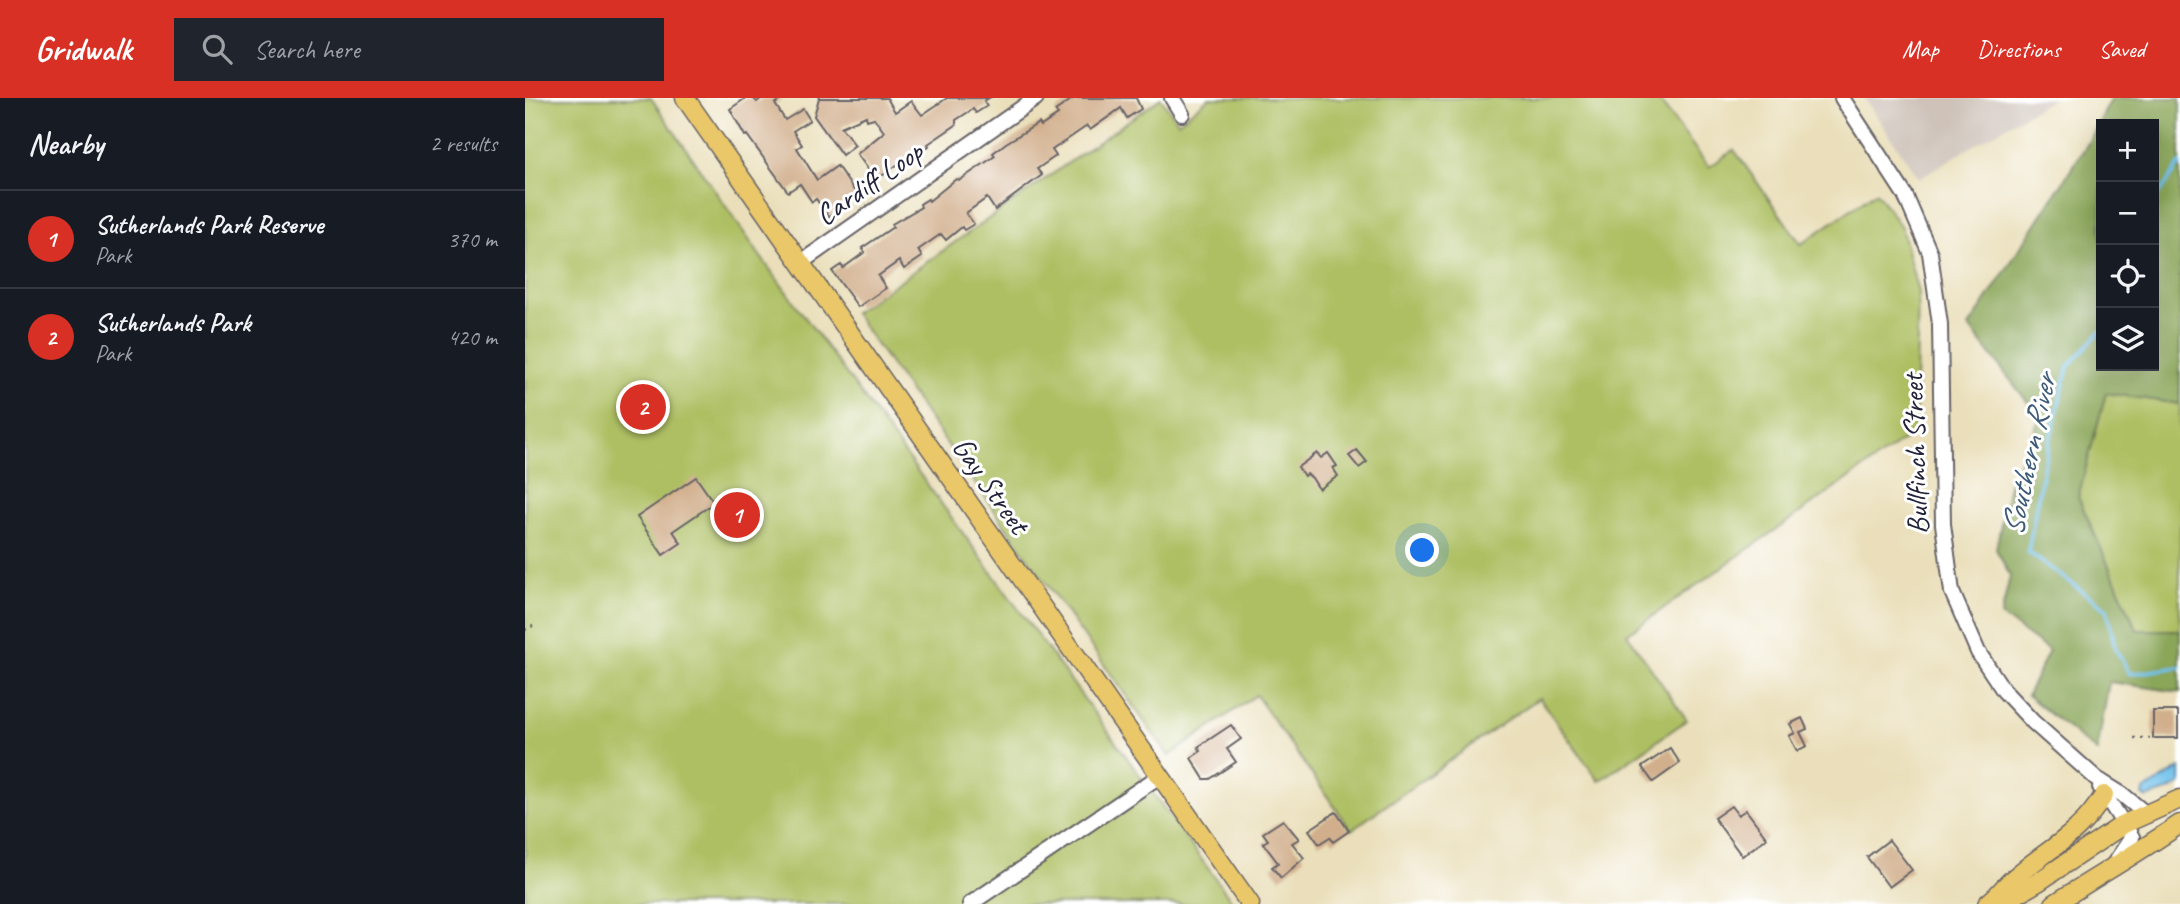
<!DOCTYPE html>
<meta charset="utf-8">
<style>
:root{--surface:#171b24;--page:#20242c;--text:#f1f3f6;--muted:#9ea1a6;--line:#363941;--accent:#d93025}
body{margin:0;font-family:Caveat,sans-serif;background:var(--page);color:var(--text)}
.controls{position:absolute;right:21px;top:21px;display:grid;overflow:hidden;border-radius:0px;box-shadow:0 7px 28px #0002}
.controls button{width:63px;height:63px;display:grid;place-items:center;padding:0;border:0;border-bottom:2px solid var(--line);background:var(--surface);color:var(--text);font:35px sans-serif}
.you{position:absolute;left:898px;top:453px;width:24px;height:24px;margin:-18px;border:5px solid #fff;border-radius:50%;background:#1a73e8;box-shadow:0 0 0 10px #1a73e833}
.badge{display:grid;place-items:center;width:46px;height:46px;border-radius:50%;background:var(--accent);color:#fff;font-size:23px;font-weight:700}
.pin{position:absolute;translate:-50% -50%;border:4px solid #fff;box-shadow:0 2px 7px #0006}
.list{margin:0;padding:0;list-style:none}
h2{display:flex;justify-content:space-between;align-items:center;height:91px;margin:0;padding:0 28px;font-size:30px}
h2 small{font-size:23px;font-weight:400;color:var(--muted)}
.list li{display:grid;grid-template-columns:46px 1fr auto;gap:21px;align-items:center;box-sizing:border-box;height:98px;padding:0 28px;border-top:2px solid var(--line)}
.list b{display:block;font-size:26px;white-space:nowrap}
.list p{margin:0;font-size:23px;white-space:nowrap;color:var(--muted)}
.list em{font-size:23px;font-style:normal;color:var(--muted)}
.icon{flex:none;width:38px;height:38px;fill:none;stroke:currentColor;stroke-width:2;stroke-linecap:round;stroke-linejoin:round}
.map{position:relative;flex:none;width:1655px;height:806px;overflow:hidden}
header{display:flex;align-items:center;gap:42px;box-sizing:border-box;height:98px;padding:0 35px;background:var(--accent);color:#fff}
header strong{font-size:33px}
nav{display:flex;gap:38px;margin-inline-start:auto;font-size:24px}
.search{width:490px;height:63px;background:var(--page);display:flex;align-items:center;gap:18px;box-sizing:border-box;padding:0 24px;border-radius:0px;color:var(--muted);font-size:26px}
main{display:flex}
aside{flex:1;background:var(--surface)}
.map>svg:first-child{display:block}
.industrial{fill:#cec2b9}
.green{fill:#aebf63;stroke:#68704f;stroke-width:2}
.forest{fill:#8aa659;stroke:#56644a;stroke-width:2;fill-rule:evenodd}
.water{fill:#6fc1eb;stroke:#487293;stroke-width:2}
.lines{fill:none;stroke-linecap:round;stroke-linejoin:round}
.stream{stroke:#6fc1eb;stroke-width:3.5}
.building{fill:#d1af8c}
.minor-casing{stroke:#686467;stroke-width:18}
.major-casing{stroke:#686467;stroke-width:21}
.path{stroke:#686467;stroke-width:2.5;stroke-dasharray:2 5;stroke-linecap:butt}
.minor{stroke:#fff;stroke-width:14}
.major{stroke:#eac769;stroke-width:18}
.labels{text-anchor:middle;stroke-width:6;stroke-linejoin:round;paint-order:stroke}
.street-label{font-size:30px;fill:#22223b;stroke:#fff}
.water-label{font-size:32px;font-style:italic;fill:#3d5a79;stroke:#fff}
</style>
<header>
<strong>Gridwalk</strong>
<div class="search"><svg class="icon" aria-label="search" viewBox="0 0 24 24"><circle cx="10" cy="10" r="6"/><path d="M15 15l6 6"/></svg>Search here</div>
<nav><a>Map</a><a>Directions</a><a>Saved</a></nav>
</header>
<main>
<aside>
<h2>Nearby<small>2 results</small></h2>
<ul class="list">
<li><span class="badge">1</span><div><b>Sutherlands Park Reserve</b><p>Park</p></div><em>370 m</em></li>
<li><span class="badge">2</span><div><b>Sutherlands Park</b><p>Park</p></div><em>420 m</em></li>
</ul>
</aside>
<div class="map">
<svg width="1655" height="806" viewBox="0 0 1655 806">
<rect width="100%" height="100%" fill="#fff"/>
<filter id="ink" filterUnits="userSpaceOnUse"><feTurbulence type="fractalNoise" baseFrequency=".0143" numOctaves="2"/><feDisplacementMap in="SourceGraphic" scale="14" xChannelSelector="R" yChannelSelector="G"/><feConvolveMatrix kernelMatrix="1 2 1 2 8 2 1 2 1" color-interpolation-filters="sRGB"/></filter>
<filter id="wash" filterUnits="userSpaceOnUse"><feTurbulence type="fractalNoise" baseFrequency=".00686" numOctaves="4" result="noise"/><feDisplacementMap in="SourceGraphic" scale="28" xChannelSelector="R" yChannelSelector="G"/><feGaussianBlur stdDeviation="1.57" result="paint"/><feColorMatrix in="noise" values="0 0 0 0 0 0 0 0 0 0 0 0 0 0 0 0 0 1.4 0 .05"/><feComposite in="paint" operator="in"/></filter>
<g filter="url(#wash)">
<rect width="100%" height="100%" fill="#eadfba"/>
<polygon class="industrial" points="1339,0 1529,0 1394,80"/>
<g class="green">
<polygon points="0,0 126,0 233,155 709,806 0,806"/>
<polygon points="636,0 653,24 684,0 1132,0 1184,69 1209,52 1276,146 1351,94 1376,129 1393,194 1390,334 1102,536 1162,622 1074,683 1014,600 826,732 731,597 644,658 329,215"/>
<polygon points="1581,295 1655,306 1655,532 1612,532 1553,399"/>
</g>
<path class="forest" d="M 1587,0 L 1655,0 L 1655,306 L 1581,295 L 1553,399 L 1612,532 L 1655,532 L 1655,594 L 1584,584 L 1572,654 L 1502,597 L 1524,553 L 1476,518 L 1485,478 L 1471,451 L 1484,387 L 1515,320 L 1444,229 L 1563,45 ZM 1576,26 L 1629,26 L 1629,268 L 1576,268 Z"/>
<polygon class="water" points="1655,670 1655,686 1645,692 1622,700 1618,697 1619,693"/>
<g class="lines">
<g class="stream">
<polyline points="1629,130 1631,100 1655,66"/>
<polyline points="1576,233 1543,269 1518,370 1503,454 1582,511 1590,550 1605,576 1655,569"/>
</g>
</g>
<g id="blocks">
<g class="building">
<polygon points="221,0 228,0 232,4 237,0 258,0 250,6 260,22 278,11 285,22 268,33 277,47 272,50 292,82 312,68 333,98 304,119 291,101 287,104 275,86 263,94 222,37 220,38 205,11"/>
<polygon points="294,0 362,0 370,14 386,3 397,17 422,0 464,0 459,3 462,8 451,15 448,11 431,22 431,27 403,46 404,48 395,54 394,51 351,82 332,56 359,34 349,20 342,22 341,18 316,29 330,47 317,57 289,18"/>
<polygon points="549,0 611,0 616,11 602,20 596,10 565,32 562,28 527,52 531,58 512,71 517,77 470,112 462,100 441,115 449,126 439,132 437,129 421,142 416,136 393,152 397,159 379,171 374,163 353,178 361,190 333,209 307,173 316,167 318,170 340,154 337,150 368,129 367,126 396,109 395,106 403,101 404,103 431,81 435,82 470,58 468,55 481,45 514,25 516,28 533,17 530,13"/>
<polygon points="832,352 842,364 834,370 824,358"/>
<polygon points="792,355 796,360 803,355 812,368 808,370 813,378 794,391 787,380 782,376 779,378 773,369"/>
<polygon points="171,379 189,405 148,433 156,445 138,457 112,419"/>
<rect x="1628" y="613" width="25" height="27"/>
<polygon points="1277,620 1282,631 1275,634 1282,648 1272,653 1264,638 1270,635 1265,626"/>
<polygon points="706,627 716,641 702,651 711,664 685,681 679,681 666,660 676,653 673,649"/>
<polygon points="1145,650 1155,665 1128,684 1117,669"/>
<polygon points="1206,708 1213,717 1221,712 1242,740 1217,758 1189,720"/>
<polygon points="811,714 824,733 808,744 805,739 794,746 784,732"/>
<polygon points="758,722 774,741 767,745 779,760 756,780 747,769 753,765 738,745 743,742 738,735"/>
<polygon points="1364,742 1387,772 1364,789 1342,759"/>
</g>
</g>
</g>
<g filter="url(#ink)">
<use href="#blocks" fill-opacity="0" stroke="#686467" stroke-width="2"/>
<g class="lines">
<g class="minor-casing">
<g id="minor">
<polyline points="647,0 657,16"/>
<polyline points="1317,0 1380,97 1405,155 1415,226 1418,426 1427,494 1453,554 1479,593 1508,624 1572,681 1598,697 1622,717"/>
<polyline points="275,165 511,0"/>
<polyline points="1575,689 1607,739 1589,766"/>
<polyline points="445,806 636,677"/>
</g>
</g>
<g class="major-casing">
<g id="major">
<polyline points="160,0 725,806"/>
<path d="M 1462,806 C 1473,798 1480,787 1490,779 C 1523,751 1556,736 1579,697"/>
<polyline points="1475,806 1513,784 1599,726 1655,701"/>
<path d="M 1529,806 C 1571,779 1614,754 1655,726"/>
</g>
</g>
<g class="path">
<polyline points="0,532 10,527"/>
<polyline points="1609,640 1627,640"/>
</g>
<use href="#minor" class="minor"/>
<use href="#major" class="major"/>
</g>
</g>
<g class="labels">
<g class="street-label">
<text transform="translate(344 85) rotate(-35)" y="10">Cardiff Loop</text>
<text transform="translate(1390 356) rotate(-92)" y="10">Bullfinch Street</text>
<text transform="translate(466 387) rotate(55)" y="10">Gay Street</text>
</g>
<g class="water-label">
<text transform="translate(1503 357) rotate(-78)" y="11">Southern River</text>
</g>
</g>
</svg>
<div class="controls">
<button>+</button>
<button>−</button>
<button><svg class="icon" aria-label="locate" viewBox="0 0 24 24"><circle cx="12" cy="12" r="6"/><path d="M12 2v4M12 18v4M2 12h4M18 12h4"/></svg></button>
<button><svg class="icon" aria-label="layers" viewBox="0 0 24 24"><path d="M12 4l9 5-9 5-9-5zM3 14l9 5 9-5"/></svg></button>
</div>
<div class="you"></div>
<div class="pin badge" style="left:212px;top:417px">1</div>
<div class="pin badge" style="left:118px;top:309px">2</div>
</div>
</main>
